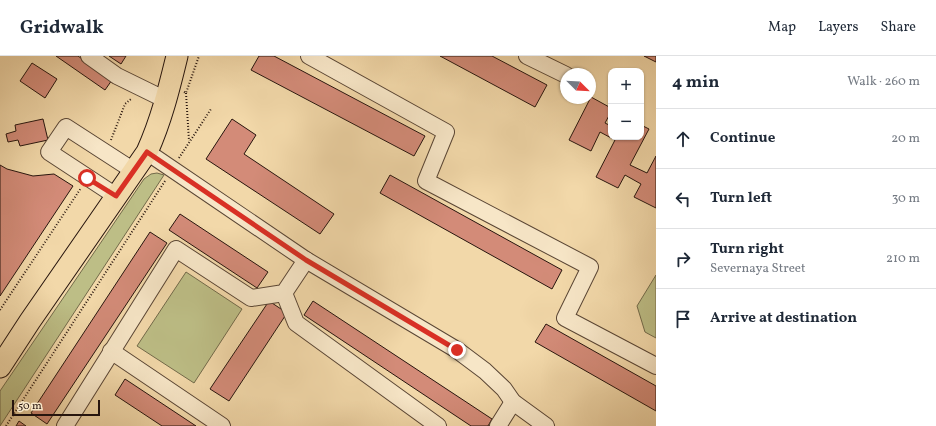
<!DOCTYPE html>
<meta charset="utf-8">
<style>
:root{--surface:#fff;--page:#f6f6f7;--text:#1f2937;--muted:#747a83;--line:#e0e1e3}
body{margin:0;font-family:Vollkorn,serif;background:var(--page);color:var(--text)}
.controls{position:absolute;right:12px;top:12px;display:grid;overflow:hidden;border-radius:8px;box-shadow:0 1px 3px #0004}
.controls button{width:36px;height:36px;display:grid;place-items:center;padding:0;border:0;border-bottom:1px solid var(--line);background:var(--surface);color:var(--text);font:20px sans-serif}
.compass{position:absolute;left:560px;top:12px;width:36px;height:36px;border-radius:50%;background:var(--surface);box-shadow:0 1px 3px #0004;rotate:114deg}
.scale{position:absolute;left:12px;bottom:10px;width:88px;box-sizing:border-box;padding-left:4px;border:2px solid #27150e;border-top:0;font-size:11px;line-height:14px;white-space:nowrap;color:#27150e;-webkit-text-stroke:3px #f7e6c7;paint-order:stroke}
.stop{position:absolute;width:12px;height:12px;margin:-9px;border:3px solid #d93025;border-radius:50%;background:#fff}
.stop.end{background:#d93025;border-color:#fff;box-shadow:0 1px 4px #0008}
.list{margin:0;padding:0;list-style:none}
h2{display:flex;justify-content:space-between;align-items:center;height:52px;margin:0;padding:0 16px;font-size:17px}
h2 small{font-size:13px;font-weight:400;color:var(--muted)}
.list li{display:grid;grid-template-columns:26px 1fr auto;gap:12px;align-items:center;box-sizing:border-box;height:60px;padding:0 16px;border-top:1px solid var(--line)}
.list b{display:block;font-size:15px;white-space:nowrap}
.list p{margin:0;font-size:13px;white-space:nowrap;color:var(--muted)}
.list em{font-size:13px;font-style:normal;color:var(--muted)}
.icon{flex:none;width:22px;height:22px;fill:none;stroke:currentColor;stroke-width:2;stroke-linecap:round;stroke-linejoin:round}
.map{position:relative;flex:none;width:656px;height:370px;overflow:hidden}
header{display:flex;align-items:center;gap:24px;box-sizing:border-box;height:56px;padding:0 20px;background:var(--surface);border-bottom:1px solid var(--line)}
header strong{font-size:19px}
nav{display:flex;gap:22px;margin-inline-start:auto;font-size:14px}
main{display:flex}
aside{flex:1;background:var(--surface)}
.map>svg:first-child{display:block}
.green{fill:#bdbe86;stroke:#726a4a}
.building{fill:#d38b78;stroke:#27150e}
.lines{fill:none;stroke-linecap:round;stroke-linejoin:round}
.minor-casing{stroke:#5a4635;stroke-width:18}
.major-casing{stroke:#27150e;stroke-width:23}
.path{stroke:#27150e;stroke-width:2;stroke-dasharray:1 2;stroke-linecap:butt}
.minor{stroke:#f7e6c7;stroke-width:16}
.major{stroke:#f2d8a9;stroke-width:21}
.route{stroke:#d93025;stroke-width:5}
</style>
<header>
<strong>Gridwalk</strong>
<nav><a>Map</a><a>Layers</a><a>Share</a></nav>
</header>
<main>
<div class="map">
<svg width="656" height="370" viewBox="0 0 656 370">
<rect width="100%" height="100%" fill="#f2d8a9"/>
<filter id="stains"><feTurbulence type="fractalNoise" baseFrequency=".005" numOctaves="4"/><feColorMatrix values="0 0 0 0 .2 0 0 0 0 .09 0 0 0 0 .02 0 0 0 .5 -.17"/></filter>
<radialGradient id="worn" r=".72"><stop offset=".6" stop-color="#630" stop-opacity="0"/><stop offset="1" stop-color="#630" stop-opacity=".3"/></radialGradient>
<g class="green">
<polygon points="157,117 164,119 0,370 0,335 144,123 151,118"/>
<polygon points="186,216 242,253 194,327 137,290"/>
<polygon points="656,219 656,282 645,276 637,250"/>
</g>
<g class="building">
<polygon points="56,0 78,0 112,24 105,34"/>
<polygon points="109,0 126,0 121,8"/>
<polygon points="259,0 274,0 425,80 414,100 251,14"/>
<polygon points="440,0 492,0 547,29 535,51"/>
<polygon points="644,0 656,0 656,6"/>
<polygon points="32,7 57,23 45,42 20,25"/>
<polygon points="591,41 611,52 611,56 605,67 611,70 611,81 641,81 641,69 649,73 630,109 647,117 656,100 656,152 634,141 641,128 625,119 618,132 596,121 615,84 600,76 591,95 569,84"/>
<polygon points="43,63 48,84 20,90 18,84 8,86 6,78 16,75 15,69"/>
<polygon points="232,63 256,79 244,98 334,158 320,178 206,103"/>
<polygon points="0,109 7,113 33,120 54,118 73,130 0,240"/>
<polygon points="390,119 562,214 552,233 380,137"/>
<polygon points="180,158 268,216 257,232 169,174"/>
<polygon points="150,176 167,187 47,368 31,357"/>
<polygon points="269,245 287,257 229,345 210,333"/>
<polygon points="313,245 492,363 488,370 471,370 304,259"/>
<polygon points="546,268 656,330 656,355 535,286"/>
<polygon points="125,323 196,370 162,370 115,339"/>
<polygon points="19,365 26,370 16,370"/>
</g>
<g class="lines">
<g class="minor-casing">
<g id="minor">
<polyline points="89,0 117,20 166,44"/>
<polyline points="309,0 446,76 426,125 590,211 565,262 656,310"/>
<polyline points="527,0 566,19"/>
<polyline points="147,96 306,204 457,294 485,315 504,333 513,346 546,370"/>
<polyline points="116,140 49,96 66,71 134,115"/>
<polyline points="284,237 296,267 438,370"/>
<polyline points="111,295 222,370"/>
<polyline points="65,370 176,193 251,242 284,237 306,204"/>
<polyline points="498,370 513,346"/>
</g>
</g>
<g class="major-casing">
<path id="major" d="M 0,311 L 30,265 L 147,96 C 161,65 169,33 177,0"/>
</g>
<g class="path">
<polyline points="184,36 186,37 199,0"/>
<polyline points="186,37 189,85"/>
<polyline points="111,84 125,48 131,43"/>
<polyline points="179,102 211,53"/>
<polyline points="0,254 81,132"/>
<polyline points="6,370 165,125"/>
</g>
<use href="#minor" class="minor"/>
<use href="#major" class="major"/>
</g>
<g class="lines">
<polyline class="route" points="87,122 116,140 147,96 306,204 457,294"/>
</g>
<rect width="100%" height="100%" filter="url(#stains)"/>
<rect width="100%" height="100%" fill="url(#worn)"/>
</svg>
<div class="controls">
<button>+</button>
<button>−</button>
</div>
<svg class="compass" viewBox="-18 -18 36 36"><path d="M0-13l5 13h-10z" fill="#e53935"/><path d="M0 13l5-13h-10z" fill="#747a83"/></svg>
<div class="scale">50 m</div>
<div class="stop" style="left:87px;top:122px"></div>
<div class="stop end" style="left:457px;top:294px"></div>
</div>
<aside>
<h2>4 min<small>Walk · 260 m</small></h2>
<ul class="list">
<li><svg class="icon" aria-label="ahead" viewBox="0 0 24 24"><path d="M12 20V5M6 11l6-6 6 6"/></svg><div><b>Continue</b></div><em>20 m</em></li>
<li><svg class="icon" aria-label="left" viewBox="0 0 24 24"><path d="M17 20v-9H6M10 6l-5 5 5 5"/></svg><div><b>Turn left</b></div><em>30 m</em></li>
<li><svg class="icon" aria-label="right" viewBox="0 0 24 24"><path d="M7 20v-9h11M14 6l5 5-5 5"/></svg><div><b>Turn right</b><p>Severnaya Street</p></div><em>210 m</em></li>
<li><svg class="icon" aria-label="arrive" viewBox="0 0 24 24"><path d="M6 21V4h12l-3 4 3 4H6"/></svg><div><b>Arrive at destination</b></div></li>
</ul>
</aside>
</main>
